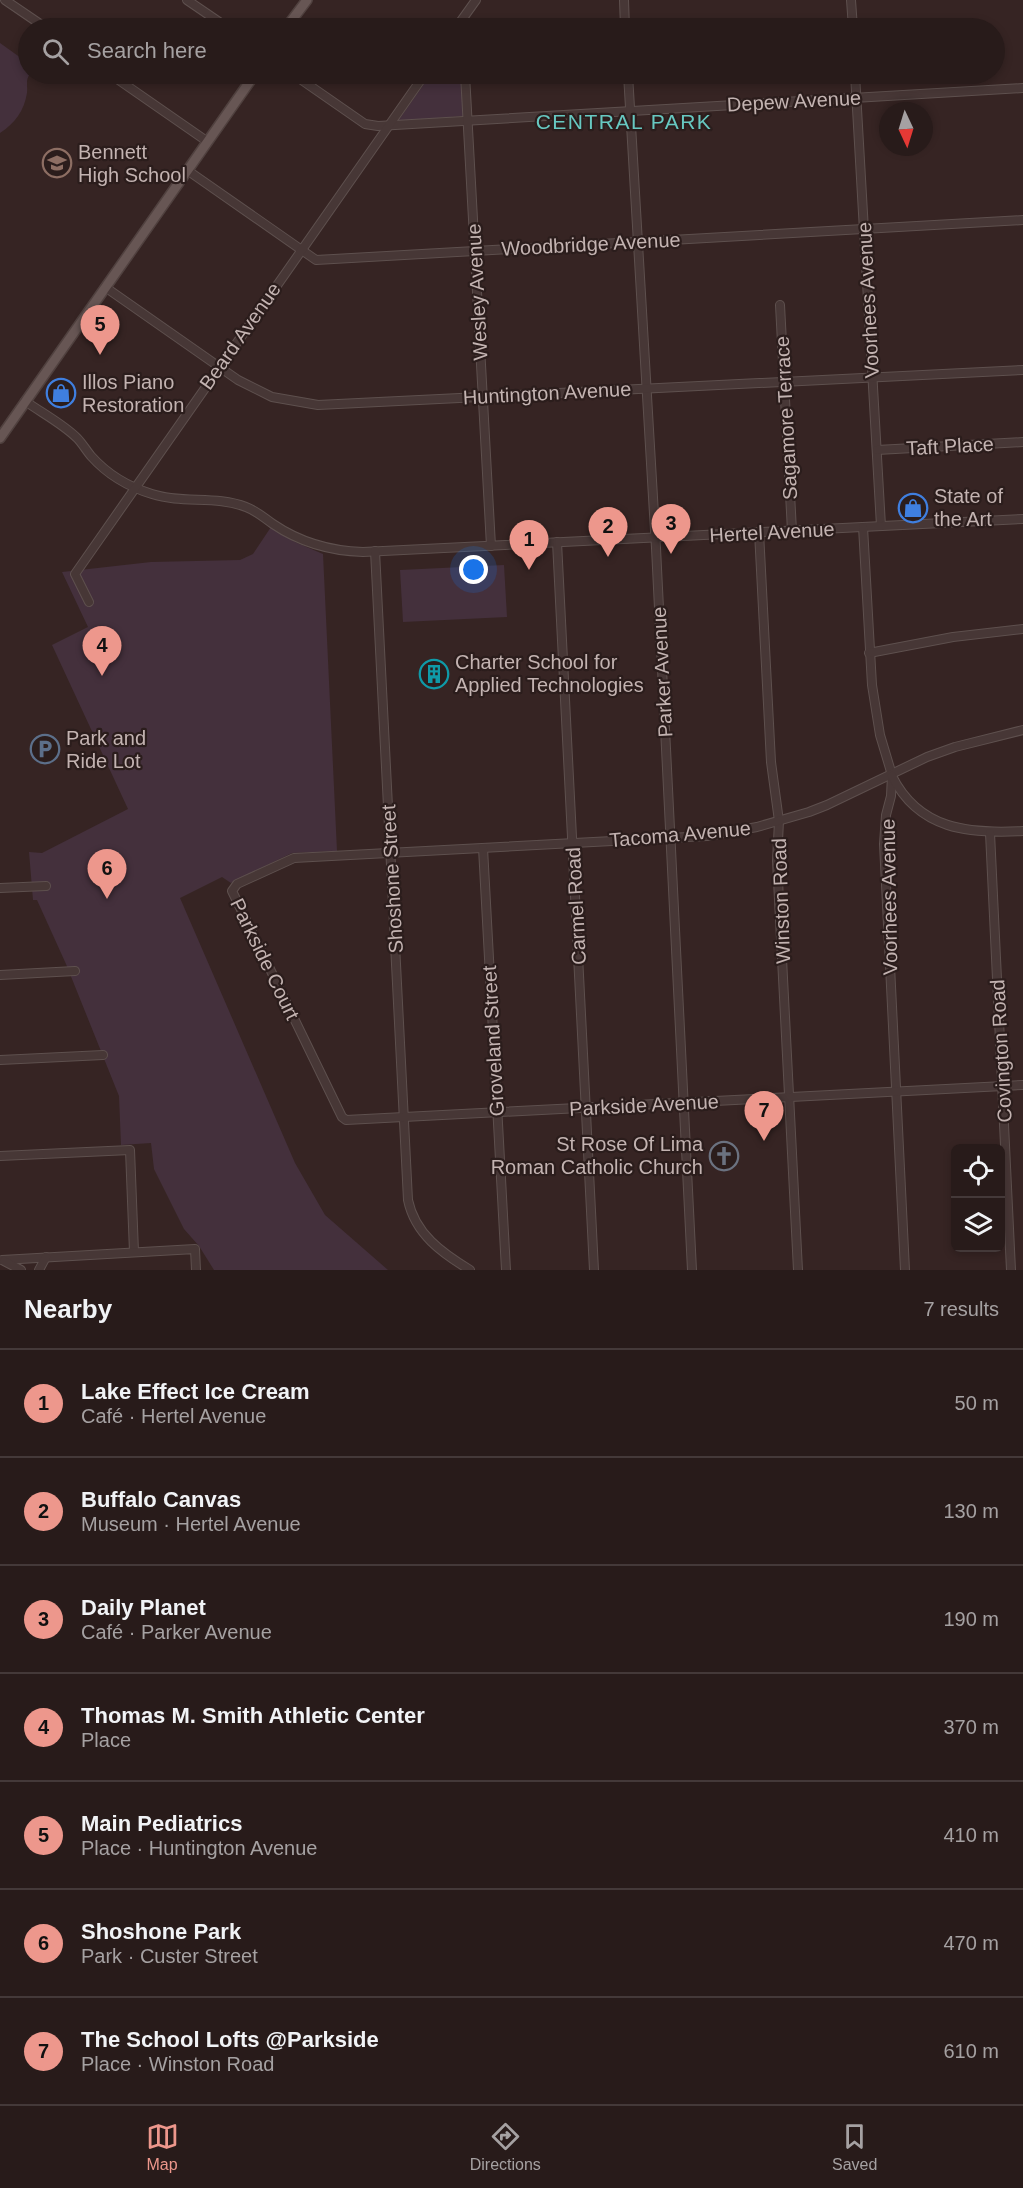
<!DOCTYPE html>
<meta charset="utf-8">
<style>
:root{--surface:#281b1a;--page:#342827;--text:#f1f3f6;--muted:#a5a1a2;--line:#443939;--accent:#ed978c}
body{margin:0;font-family:Arial,sans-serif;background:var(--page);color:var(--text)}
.controls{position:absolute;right:18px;bottom:18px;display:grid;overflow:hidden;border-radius:9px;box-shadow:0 3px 9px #0003}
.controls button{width:54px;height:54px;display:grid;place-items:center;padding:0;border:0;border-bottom:2px solid var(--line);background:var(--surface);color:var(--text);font:30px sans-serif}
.compass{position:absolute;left:879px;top:102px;width:54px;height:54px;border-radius:50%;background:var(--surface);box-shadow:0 3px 9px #0003;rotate:176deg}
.you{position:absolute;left:474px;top:570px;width:21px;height:21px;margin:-15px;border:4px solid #fff;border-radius:50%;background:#1a73e8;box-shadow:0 0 0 9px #1a73e833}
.badge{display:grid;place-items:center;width:39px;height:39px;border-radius:50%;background:var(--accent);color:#111;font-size:20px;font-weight:700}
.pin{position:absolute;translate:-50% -50px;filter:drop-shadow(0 2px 3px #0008)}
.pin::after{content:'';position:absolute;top:32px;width:21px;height:18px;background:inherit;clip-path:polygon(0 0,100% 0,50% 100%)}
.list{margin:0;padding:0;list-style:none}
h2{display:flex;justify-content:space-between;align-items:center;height:78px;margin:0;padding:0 24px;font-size:26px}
h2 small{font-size:20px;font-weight:400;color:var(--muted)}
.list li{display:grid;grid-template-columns:39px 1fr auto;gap:18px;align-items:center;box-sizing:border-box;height:108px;padding:0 24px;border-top:2px solid var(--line)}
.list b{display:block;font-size:22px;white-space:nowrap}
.list p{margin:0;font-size:20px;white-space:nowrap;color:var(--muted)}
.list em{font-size:20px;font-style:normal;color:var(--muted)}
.icon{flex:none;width:33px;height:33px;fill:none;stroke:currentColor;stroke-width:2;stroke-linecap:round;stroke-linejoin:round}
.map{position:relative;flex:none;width:1023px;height:1270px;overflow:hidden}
.search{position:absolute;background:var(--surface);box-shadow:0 3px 9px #0003;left:18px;right:18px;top:18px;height:66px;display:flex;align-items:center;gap:15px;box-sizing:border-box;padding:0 21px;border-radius:33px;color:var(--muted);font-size:22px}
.sheet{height:834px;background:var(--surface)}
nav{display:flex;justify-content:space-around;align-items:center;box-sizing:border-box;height:84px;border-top:2px solid var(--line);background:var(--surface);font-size:16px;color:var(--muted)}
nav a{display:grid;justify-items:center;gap:3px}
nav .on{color:var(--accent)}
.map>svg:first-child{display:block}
.green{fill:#44303c}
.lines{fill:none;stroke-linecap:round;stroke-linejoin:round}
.minor-casing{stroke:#5e504e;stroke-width:10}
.major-casing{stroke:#50413f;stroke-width:12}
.minor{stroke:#473736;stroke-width:8}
.major{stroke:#675654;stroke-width:9}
.labels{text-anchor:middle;stroke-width:4.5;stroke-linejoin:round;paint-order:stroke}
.street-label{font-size:20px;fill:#c3b3b1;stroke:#2b1d1c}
.poi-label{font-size:20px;fill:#c3b3b1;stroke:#2b1d1c;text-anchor:start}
.neighbourhood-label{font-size:21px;letter-spacing:1.5px;fill:#67c8c1;stroke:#2b1d1c}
</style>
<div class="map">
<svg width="1023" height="1270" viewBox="0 0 1023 1270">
<rect width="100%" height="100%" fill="#362423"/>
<g class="green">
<path d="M 0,43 L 28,63 L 30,74 C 25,80 28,85 27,93 C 24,111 15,123 0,133 Z"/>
<polygon points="431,74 461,74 463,116 398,121"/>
<polygon points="271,527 295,542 323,554 337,851 292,853 231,883 222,877 180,898 295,1163 325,1215 388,1270 214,1270 199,1246 184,1229 154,1169 151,1143 121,1145 119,1096 66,964 37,900 33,900 29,852 42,853 128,809 52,645 88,627 62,572 151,562 240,560 253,554"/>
<polygon points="504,565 507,617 403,622 400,570"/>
</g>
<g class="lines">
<g class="minor-casing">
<g id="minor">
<polyline points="5,0 46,28"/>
<polyline points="187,0 228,28"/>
<polyline points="624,0 625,28"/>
<polyline points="851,0 853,28"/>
<polyline points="456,28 476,0"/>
<polyline points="110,74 208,142"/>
<polyline points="293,74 365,124 378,126 1023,88"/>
<polyline points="465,74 491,546"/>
<polyline points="628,74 656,548 692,1270"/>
<polyline points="855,74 881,526"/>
<polyline points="187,170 316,260 1023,220"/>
<polyline points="105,287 238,380 272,397 318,405 1023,370"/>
<polyline points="780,305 792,531"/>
<path d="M 25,401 C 42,413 63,424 77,438 C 82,443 86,450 91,456 C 107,474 129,487 152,494 C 183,504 216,495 246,507 C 257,511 264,518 273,524 C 301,543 330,551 363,552 L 1023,519"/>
<polyline points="877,450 1023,442"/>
<polyline points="863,527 872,685 880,735 892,775 891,796 886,815 884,844 905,1270"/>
<polyline points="759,532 771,762 779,821 777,861 798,1270"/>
<polyline points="557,542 594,1270"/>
<path d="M 375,551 L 408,1200 C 415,1234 442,1253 470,1270"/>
<polyline points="89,602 75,574 425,74"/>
<polyline points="869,653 953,637 1023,629"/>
<polyline points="1023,730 955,747 927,757 827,805 809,812 757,827 707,836 294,858 237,884 232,891 342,1117 346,1120 1023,1085"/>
<path d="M 892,776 C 919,830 969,834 1023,831"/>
<polyline points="990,833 1011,1270"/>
<polyline points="483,848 506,1270"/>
<polyline points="0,888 46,886"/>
<polyline points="0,975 75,971"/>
<polyline points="0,1060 103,1055"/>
<polyline points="0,1156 130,1150 134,1252"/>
<polyline points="2,1260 195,1249 196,1270"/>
<polyline points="4,1261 21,1270"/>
<polyline points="39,1270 46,1257"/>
</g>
</g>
<g class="major-casing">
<g id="major">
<polyline points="286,28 307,0"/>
<polyline points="0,438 255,74"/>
</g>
</g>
<use href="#minor" class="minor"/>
<use href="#major" class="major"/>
</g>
<defs>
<g id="school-ring" transform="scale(1.5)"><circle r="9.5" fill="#2b1d1c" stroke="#8d6e63" stroke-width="1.5"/><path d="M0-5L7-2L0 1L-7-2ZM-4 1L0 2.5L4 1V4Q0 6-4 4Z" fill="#8d6e63"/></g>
<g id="shop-ring" transform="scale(1.5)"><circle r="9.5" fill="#2b1d1c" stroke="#3f7fe0" stroke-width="1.5"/><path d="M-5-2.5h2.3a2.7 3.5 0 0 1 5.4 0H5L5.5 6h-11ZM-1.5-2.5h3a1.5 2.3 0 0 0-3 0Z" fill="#3f7fe0"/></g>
<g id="building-ring" transform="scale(1.5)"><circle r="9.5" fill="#2b1d1c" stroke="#0f9aa8" stroke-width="1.5"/><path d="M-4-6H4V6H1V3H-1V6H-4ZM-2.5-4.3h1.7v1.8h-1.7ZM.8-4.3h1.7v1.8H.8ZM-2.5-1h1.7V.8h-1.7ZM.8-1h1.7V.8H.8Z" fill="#0f9aa8"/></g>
<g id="parking-ring" transform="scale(1.5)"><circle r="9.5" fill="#2b1d1c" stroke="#5c6f8a" stroke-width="1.5"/><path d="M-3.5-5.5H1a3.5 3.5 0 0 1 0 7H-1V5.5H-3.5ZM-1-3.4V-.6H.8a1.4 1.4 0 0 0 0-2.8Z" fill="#5c6f8a"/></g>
<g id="church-ring" transform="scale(1.5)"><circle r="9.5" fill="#2b1d1c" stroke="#6b7280" stroke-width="1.5"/><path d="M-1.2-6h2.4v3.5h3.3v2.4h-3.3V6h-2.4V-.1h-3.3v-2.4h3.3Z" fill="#6b7280"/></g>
</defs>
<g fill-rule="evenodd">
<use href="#school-ring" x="57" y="163"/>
<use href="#shop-ring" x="61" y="393"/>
<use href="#shop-ring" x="913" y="508"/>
<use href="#building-ring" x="434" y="674"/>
<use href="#parking-ring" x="45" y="749"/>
<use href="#church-ring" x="724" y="1156"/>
</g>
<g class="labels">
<g class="street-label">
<text transform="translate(794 101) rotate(-3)" y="7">Depew Avenue</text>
<text transform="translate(591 244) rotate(-3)" y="7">Woodbridge Avenue</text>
<text transform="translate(477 292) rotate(-93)" y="7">Wesley Avenue</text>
<text transform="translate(868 300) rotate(-93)" y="7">Voorhees Avenue</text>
<text transform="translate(240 336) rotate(-55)" y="7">Beard Avenue</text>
<text transform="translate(547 393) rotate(-3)" y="7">Huntington Avenue</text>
<text transform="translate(786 418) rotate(-93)" y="7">Sagamore Terrace</text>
<text transform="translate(950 446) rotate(-3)" y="7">Taft Place</text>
<text transform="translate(772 532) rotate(-3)" y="7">Hertel Avenue</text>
<text transform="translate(662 672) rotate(-93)" y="7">Parker Avenue</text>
<text transform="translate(680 834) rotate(-5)" y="7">Tacoma Avenue</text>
<text transform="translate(392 879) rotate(-93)" y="7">Shoshone Street</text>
<text transform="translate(889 897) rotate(-91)" y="7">Voorhees Avenue</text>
<text transform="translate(781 901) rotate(-92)" y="7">Winston Road</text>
<text transform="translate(576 906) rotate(-93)" y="7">Carmel Road</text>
<text transform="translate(265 959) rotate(64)" y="7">Parkside Court</text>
<text transform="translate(493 1041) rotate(-93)" y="7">Groveland Street</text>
<text transform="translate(1001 1051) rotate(-93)" y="7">Covington Road</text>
<text transform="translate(644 1105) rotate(-3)" y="7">Parkside Avenue</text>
</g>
<g class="poi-label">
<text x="78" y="159">Bennett<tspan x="78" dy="23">High School</tspan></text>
<text x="82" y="389">Illos Piano<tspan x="82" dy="23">Restoration</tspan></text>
<text x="934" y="503">State of<tspan x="934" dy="23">the Art</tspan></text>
<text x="455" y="669">Charter School for<tspan x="455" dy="23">Applied Technologies</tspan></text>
<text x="66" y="745">Park and<tspan x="66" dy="23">Ride Lot</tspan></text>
<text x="703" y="1151" text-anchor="end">St Rose Of Lima<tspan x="703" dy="23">Roman Catholic Church</tspan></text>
</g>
<g class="neighbourhood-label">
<text x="624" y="129">CENTRAL PARK</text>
</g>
</g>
</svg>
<div class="controls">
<button><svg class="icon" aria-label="locate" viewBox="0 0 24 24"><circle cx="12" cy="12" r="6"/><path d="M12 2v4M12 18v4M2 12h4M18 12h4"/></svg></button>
<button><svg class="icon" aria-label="layers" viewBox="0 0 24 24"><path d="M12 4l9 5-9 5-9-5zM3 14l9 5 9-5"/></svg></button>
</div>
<svg class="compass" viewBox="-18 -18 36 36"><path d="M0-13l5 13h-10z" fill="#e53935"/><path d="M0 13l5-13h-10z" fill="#a5a1a2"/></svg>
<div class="you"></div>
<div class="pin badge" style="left:529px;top:570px">1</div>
<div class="pin badge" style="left:608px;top:557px">2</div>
<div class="pin badge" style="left:671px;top:554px">3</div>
<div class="pin badge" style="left:102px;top:676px">4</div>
<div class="pin badge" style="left:100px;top:355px">5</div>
<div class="pin badge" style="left:107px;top:899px">6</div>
<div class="pin badge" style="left:764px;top:1141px">7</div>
<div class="search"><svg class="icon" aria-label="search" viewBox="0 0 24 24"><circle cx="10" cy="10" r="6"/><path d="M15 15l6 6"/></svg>Search here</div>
</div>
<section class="sheet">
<h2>Nearby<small>7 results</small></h2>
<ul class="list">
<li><span class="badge">1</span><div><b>Lake Effect Ice Cream</b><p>Café · Hertel Avenue</p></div><em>50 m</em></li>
<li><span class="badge">2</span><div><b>Buffalo Canvas</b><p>Museum · Hertel Avenue</p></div><em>130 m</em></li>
<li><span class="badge">3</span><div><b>Daily Planet</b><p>Café · Parker Avenue</p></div><em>190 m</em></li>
<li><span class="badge">4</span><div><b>Thomas M. Smith Athletic Center</b><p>Place</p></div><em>370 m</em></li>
<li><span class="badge">5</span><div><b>Main Pediatrics</b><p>Place · Huntington Avenue</p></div><em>410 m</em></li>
<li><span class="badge">6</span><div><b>Shoshone Park</b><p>Park · Custer Street</p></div><em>470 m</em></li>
<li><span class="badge">7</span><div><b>The School Lofts @Parkside</b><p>Place · Winston Road</p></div><em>610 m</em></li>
</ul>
</section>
<nav>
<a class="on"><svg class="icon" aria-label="map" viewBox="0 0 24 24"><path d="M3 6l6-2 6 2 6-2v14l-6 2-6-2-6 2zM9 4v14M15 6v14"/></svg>Map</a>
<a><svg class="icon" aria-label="directions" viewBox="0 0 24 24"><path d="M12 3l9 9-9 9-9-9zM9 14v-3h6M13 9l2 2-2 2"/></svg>Directions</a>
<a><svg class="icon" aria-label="saved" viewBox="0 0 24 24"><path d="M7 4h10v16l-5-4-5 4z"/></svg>Saved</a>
</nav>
